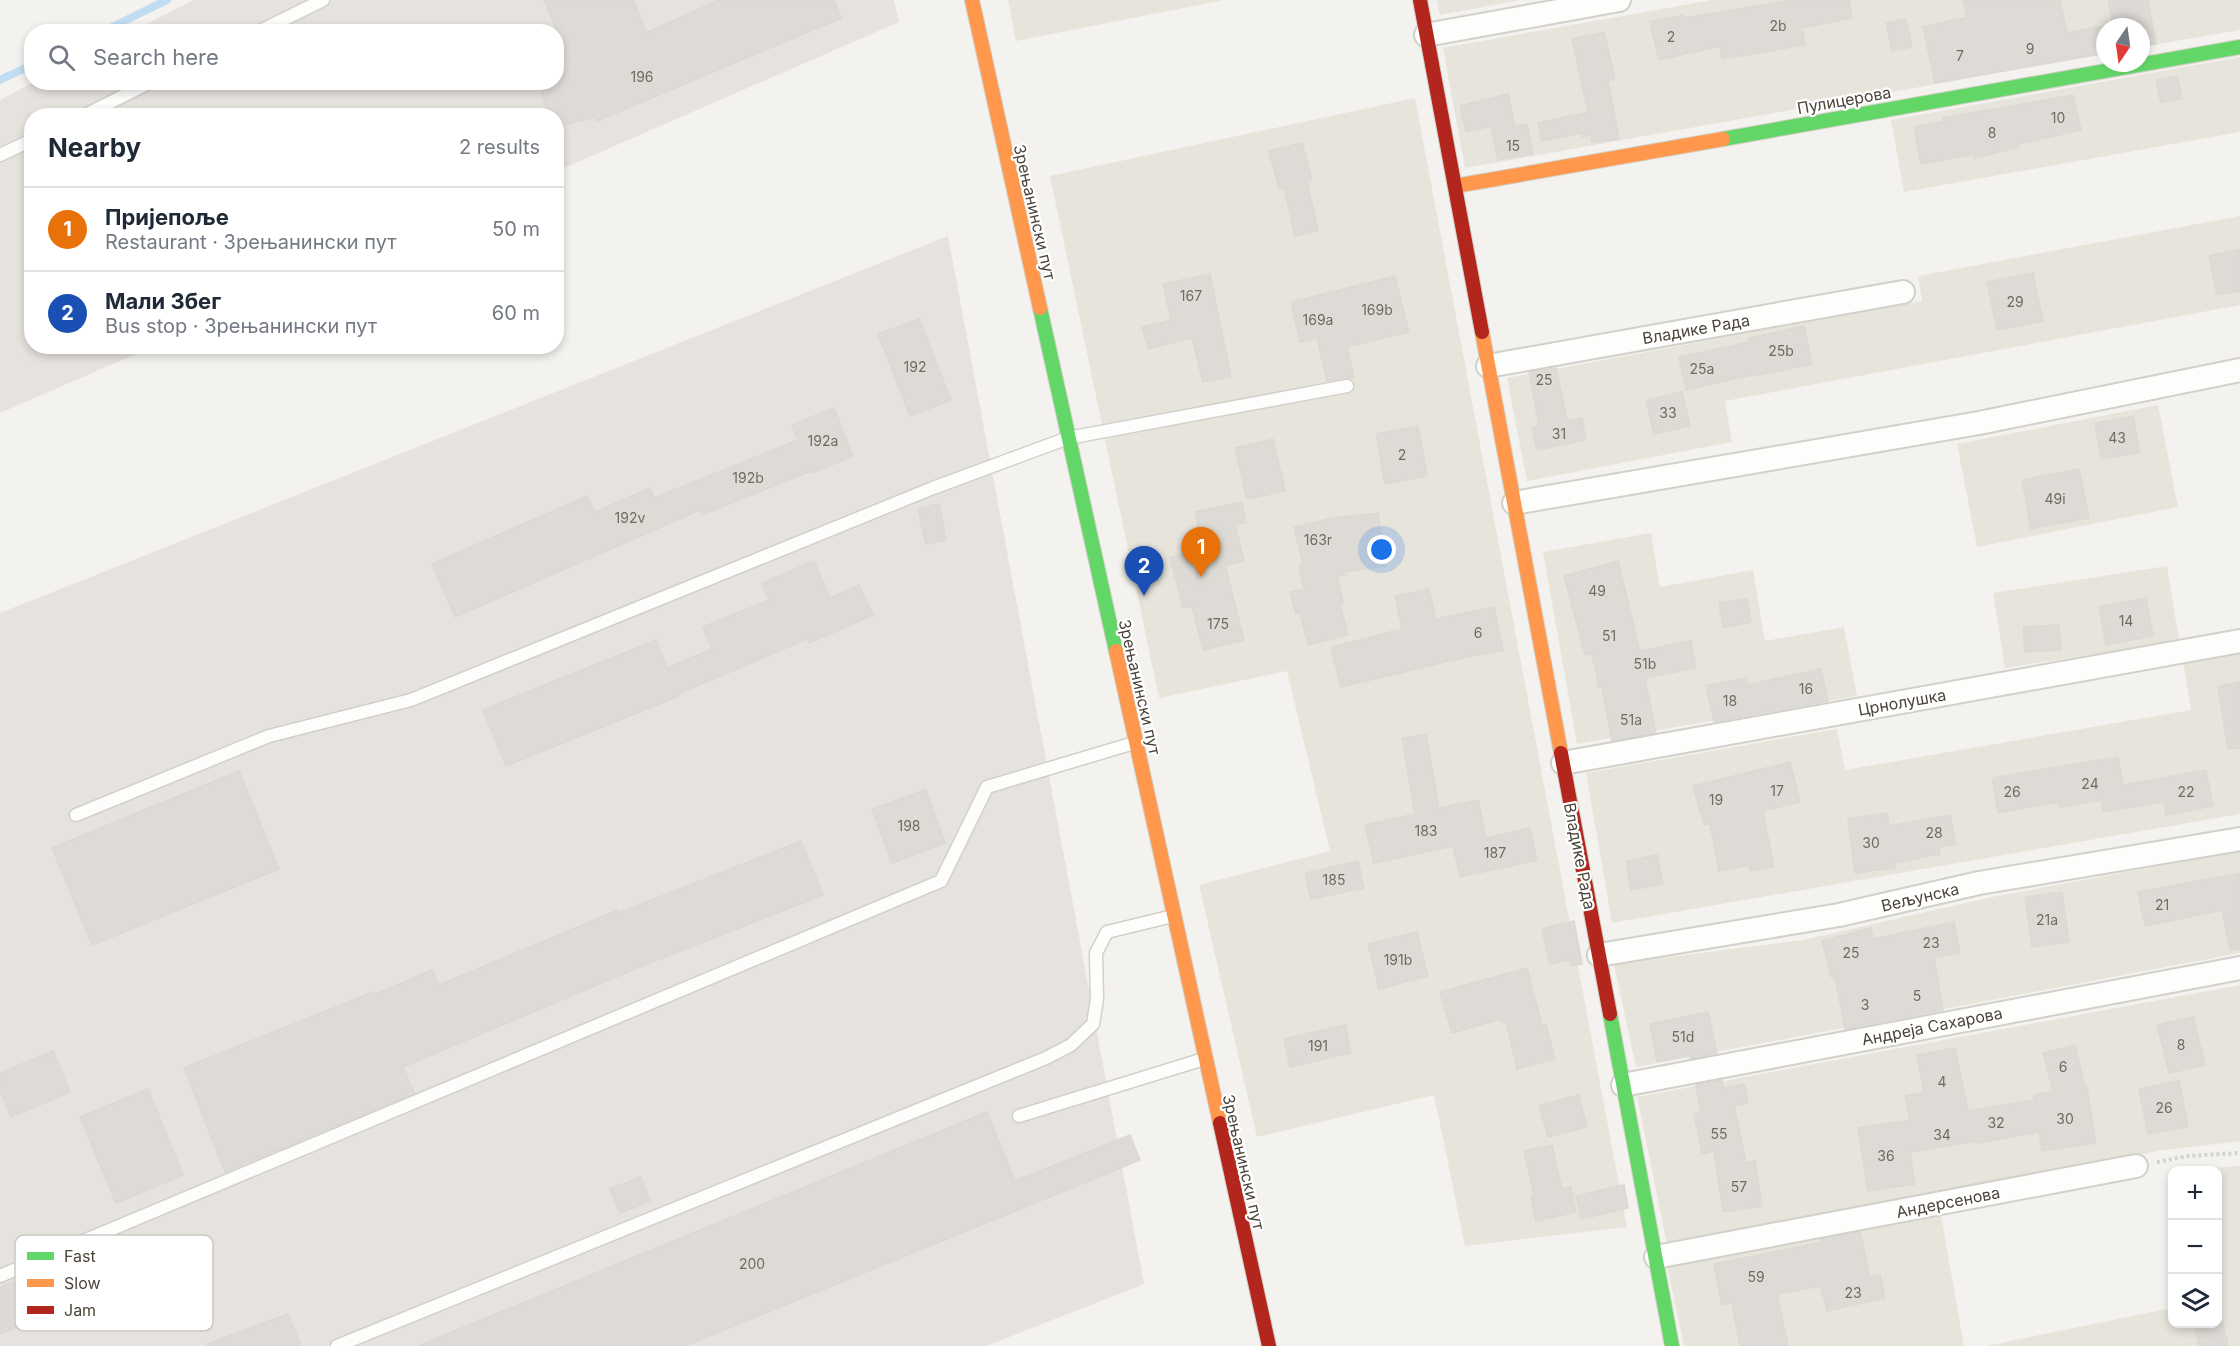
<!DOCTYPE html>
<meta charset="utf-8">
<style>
:root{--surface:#fff;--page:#f2f2f3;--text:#1f2937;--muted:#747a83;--line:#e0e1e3;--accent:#0b8043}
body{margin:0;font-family:Inter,sans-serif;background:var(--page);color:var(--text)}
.controls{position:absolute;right:18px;bottom:18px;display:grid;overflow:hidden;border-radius:12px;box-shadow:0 3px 9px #0003}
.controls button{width:54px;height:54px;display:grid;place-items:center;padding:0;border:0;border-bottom:2px solid var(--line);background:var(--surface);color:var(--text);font:30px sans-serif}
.compass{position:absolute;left:2096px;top:18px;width:54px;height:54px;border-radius:50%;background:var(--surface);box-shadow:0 3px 9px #0003;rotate:193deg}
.you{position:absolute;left:1382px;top:550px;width:21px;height:21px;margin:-15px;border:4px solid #fff;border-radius:50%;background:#1a73e8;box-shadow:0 0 0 9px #1a73e833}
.badge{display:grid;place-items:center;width:39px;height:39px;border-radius:50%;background:var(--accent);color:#fff;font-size:20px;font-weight:700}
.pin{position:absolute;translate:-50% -50px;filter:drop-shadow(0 2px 3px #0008)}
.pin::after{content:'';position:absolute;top:32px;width:21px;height:18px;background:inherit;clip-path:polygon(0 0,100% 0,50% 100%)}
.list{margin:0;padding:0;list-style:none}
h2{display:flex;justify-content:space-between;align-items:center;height:78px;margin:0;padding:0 24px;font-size:26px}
h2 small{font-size:20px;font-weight:400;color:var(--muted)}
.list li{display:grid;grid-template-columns:39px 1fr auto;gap:18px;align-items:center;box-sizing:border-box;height:84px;padding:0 24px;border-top:2px solid var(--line)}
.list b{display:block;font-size:22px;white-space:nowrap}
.list p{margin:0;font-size:20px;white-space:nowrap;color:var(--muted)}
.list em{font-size:20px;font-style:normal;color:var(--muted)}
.icon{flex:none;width:33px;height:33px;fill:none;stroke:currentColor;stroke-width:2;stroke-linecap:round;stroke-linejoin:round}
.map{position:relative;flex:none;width:2240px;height:1346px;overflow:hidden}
.search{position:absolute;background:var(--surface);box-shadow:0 3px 9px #0003;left:24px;top:24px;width:540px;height:66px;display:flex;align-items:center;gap:15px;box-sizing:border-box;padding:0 21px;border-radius:24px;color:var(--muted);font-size:22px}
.panel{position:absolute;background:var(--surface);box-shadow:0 3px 9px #0003;left:24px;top:108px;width:540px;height:246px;border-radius:24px}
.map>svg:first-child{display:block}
.residential{fill:#e7e4dc}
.industrial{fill:#e6e2de}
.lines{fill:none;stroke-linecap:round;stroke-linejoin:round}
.stream{stroke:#c0ddf1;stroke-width:8}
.building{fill:#dedbd6;stroke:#dcd9d4;stroke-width:1.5}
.lane-casing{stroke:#d2d0cb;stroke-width:15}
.street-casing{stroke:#d2d0cb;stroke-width:26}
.fast-casing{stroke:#d3cfc5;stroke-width:16}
.slow-casing{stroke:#d3cfc5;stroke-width:16}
.jam-casing{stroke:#d3cfc5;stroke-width:16}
.path{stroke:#d3d2cc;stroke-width:4;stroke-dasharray:3 3;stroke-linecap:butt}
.lane{stroke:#fdfdfc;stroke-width:12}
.street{stroke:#fdfdfc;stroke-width:22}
.fast{stroke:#63d668;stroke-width:14}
.slow{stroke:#ff974d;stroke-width:14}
.jam{stroke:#b3261e;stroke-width:14}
.labels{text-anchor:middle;stroke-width:4.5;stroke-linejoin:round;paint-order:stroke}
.number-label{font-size:14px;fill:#706a61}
.street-label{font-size:16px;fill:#4b4439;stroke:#fff}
.key{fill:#fff;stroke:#c9c7c4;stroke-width:1.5}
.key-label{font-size:16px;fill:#4b4439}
</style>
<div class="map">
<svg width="2240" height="1346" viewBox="0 0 2240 1346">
<rect width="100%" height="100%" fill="#f4f2ee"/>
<g class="residential">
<polygon points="1008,0 1224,0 1016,41"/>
<polygon points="1437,0 1520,0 1440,15"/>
<polygon points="1712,0 2240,0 2240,30 2141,47 2141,27 2105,27 2105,54 1465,168 1443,48"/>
<polygon points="2240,57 2240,132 1904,192 1891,120"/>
<polygon points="1415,98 1627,1227 1465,1246 1434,1095 1257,1137 1199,885 1330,851 1287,671 1159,698 1050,176"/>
<polygon points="2240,216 2240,305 1725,401 1732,442 1527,481 1507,378 1922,301 1918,276"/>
<polygon points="2158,405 2178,507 1977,547 1957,444"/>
<polygon points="1651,533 1660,587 1753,570 1765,641 1844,627 1857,696 1577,744 1543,552"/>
<polygon points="2167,566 2179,641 2005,668 1993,593"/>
<polygon points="2240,650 2240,814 1612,923 1586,773 1837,729 1845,770 2191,710 2183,660"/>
<polygon points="2240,851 2240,953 1636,1067 1614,964 1803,940 1992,897"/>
<polygon points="2240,985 2240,1141 2158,1151 1667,1244 1637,1097"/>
<polygon points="2240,1166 2240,1346 1986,1346 2172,1308 2172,1324 2218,1324 2218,1170 2182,1170"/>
<polygon points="1940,1210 1964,1346 1684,1346 1666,1261"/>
</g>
<g class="industrial">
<polygon points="194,0 894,0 899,22 557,171 556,116 32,116 32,346 152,347 0,413 0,100 34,82 556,82 556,32 133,31"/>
<polygon points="948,236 1144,1284 986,1346 0,1346 0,613"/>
</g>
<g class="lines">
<g class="stream">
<polyline points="102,32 167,0"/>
<polyline points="0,80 32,65"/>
</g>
</g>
<g class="building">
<polygon points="544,0 634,0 646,33 719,0 834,0 841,18 597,121 595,117 556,127 556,116 548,116 539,82 556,82 556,29"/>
<polygon points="1794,0 1849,0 1852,18 1802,28 1805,45 1722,59 1720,46 1659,60 1650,22 1683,15 1684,18"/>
<polygon points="1963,0 2060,0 2067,33 2113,24 2108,0 2148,0 2156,44 2141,46 2141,27 2105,27 2105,53 1935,83 1923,27 1967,17"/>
<polygon points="1906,19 1912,47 1892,51 1886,23"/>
<polygon points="1604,32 1615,79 1608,81 1619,139 1592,143 1591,135 1582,137 1581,133 1542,141 1538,123 1588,112 1572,39"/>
<polygon points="2177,76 2182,98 2161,103 2156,80"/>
<polygon points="1508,94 1515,126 1527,124 1533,154 1498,160 1491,126 1466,132 1460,106"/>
<polygon points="2073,95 2081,130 2018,144 2019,147 1975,158 1974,154 1921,164 1914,127 1944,121 1943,118"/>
<polygon points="1302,143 1312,180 1307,181 1318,231 1295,236 1284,187 1279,189 1269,151"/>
<polygon points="2240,249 2240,291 2217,295 2209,256"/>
<polygon points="2033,273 2043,321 1997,330 1987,282"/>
<polygon points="1210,274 1231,377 1203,382 1192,338 1148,349 1142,327 1171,320 1163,284"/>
<polygon points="1395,276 1409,332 1347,347 1354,377 1327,381 1317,338 1300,342 1291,302"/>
<polygon points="919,319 951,400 910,416 878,334"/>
<polygon points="1804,326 1812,364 1757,376 1756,374 1686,390 1679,357 1749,342 1749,338"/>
<polygon points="1556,368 1567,421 1582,418 1586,440 1537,450 1532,428 1539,426 1529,372"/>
<polygon points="1682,392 1690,426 1654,434 1646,400"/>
<polygon points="834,408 853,456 812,473 811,471 702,515 700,510 455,617 432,564 587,496 595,512 650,488 654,498 798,440 792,425"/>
<polygon points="2133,416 2140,453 2101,459 2095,423"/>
<polygon points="1418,426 1427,476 1385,484 1376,434"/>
<polygon points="1273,439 1285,491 1247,499 1235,448"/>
<polygon points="2079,469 2089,518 2031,529 2022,480"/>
<polygon points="1242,502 1246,522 1235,525 1244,561 1225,565 1244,640 1203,650 1192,606 1183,608 1170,557 1203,549 1195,512"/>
<polygon points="939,504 946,540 926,544 918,509"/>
<polygon points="1378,513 1386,566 1344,572 1345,574 1337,576 1343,602 1340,603 1348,635 1308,645 1300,613 1296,614 1290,592 1304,589 1299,566 1303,564 1294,527 1333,518"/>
<polygon points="814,561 830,598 859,585 873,615 809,643 807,639 678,694 679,696 506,766 483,710 656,640 667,668 712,649 703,627 769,600 762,583"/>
<polygon points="1618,561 1640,651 1691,641 1696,668 1645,678 1656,733 1612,741 1602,687 1599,687 1592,654 1585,655 1564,576"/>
<polygon points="1429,589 1436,619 1494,607 1503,650 1462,658 1341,687 1331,647 1402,629 1395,596"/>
<polygon points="2146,598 2153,636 2106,645 2099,607"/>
<polygon points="1747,599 1751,622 1723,628 1719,603"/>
<polygon points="2059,625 2061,650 2025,652 2023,627"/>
<polygon points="1821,669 1828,701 1714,722 1706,686 1746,678 1747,685"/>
<polygon points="2240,682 2240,748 2228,749 2218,686"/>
<polygon points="1426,734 1439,808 1478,800 1486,838 1530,828 1537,860 1460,877 1453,846 1374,863 1365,825 1415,814 1402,738"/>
<polygon points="2118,757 2123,785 2206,770 2213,806 2166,815 2164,802 2103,812 2101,800 2060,807 2060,802 1998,813 1992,778"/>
<polygon points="1790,762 1800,802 1763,811 1774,867 1750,871 1749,865 1719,871 1710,824 1704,825 1693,786"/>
<polygon points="239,771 279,869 92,945 52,848"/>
<polygon points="926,790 945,843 892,863 872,809"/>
<polygon points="1887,813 1889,826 1950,815 1956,844 1939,847 1940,854 1894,863 1895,868 1855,873 1848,819"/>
<polygon points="801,841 823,895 642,966 403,1067 414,1093 225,1172 184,1068 373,992 374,995 432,970 439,985 618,910 619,913"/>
<polygon points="1657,855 1663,884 1631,890 1626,861"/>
<polygon points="1358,861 1364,888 1311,899 1305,873"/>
<polygon points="2240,873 2240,949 2230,950 2222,910 2145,926 2138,892"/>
<polygon points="2062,892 2069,942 2032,947 2025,897"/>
<polygon points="1574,921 1582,964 1571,966 1569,960 1550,964 1542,929"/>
<polygon points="1954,922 1960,953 1934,958 1943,1010 1845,1029 1835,977 1832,978 1822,941 1871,928 1873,939"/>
<polygon points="1417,932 1428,976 1379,989 1368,944"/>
<polygon points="1527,968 1542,1025 1546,1024 1555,1059 1517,1069 1506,1021 1502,1022 1501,1019 1452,1033 1440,992"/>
<polygon points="1708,1012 1717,1053 1690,1059 1690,1056 1657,1062 1650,1024"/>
<polygon points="2193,1017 2205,1065 2169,1073 2157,1025"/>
<polygon points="1345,1025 1351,1053 1290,1067 1284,1039"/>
<polygon points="2075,1045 2085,1087 2087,1087 2096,1143 2042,1151 2039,1132 1977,1143 1977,1141 1910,1152 1915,1184 1868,1191 1858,1128 1910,1120 1905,1096 1924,1092 1917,1055 1955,1048 1968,1111 2034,1100 2034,1095 2053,1092 2043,1053"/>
<polygon points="53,1051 70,1092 11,1117 0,1090 0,1073"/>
<polygon points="1722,1080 1724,1088 1744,1084 1748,1103 1734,1106 1746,1163 1755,1161 1762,1206 1723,1212 1714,1151 1702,1154 1694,1114 1701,1113 1696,1085"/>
<polygon points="2179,1081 2188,1127 2148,1134 2139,1089"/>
<polygon points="148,1089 183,1175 116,1203 80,1117"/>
<polygon points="1579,1095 1587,1127 1548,1137 1539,1105"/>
<polygon points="987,1112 1015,1181 1130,1135 1140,1160 685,1346 418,1346"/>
<polygon points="1552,1145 1562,1189 1571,1187 1576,1212 1536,1221 1531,1196 1534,1195 1524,1151"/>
<polygon points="641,1177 650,1201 620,1213 610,1189"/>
<polygon points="1624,1185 1628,1208 1581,1219 1576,1196"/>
<polygon points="1860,1232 1870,1277 1880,1275 1885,1298 1827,1311 1821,1286 1777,1294 1788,1346 1740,1346 1732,1303 1722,1305 1714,1264 1823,1242 1822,1239"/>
<polygon points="29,1275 46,1315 0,1334 0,1288"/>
<polygon points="288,1314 301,1346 207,1346 207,1344"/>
<polygon points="2194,1323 2223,1323 2228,1346 2199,1346"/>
</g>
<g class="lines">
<g class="lane-casing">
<g id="lane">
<polyline points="258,32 323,0"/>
<polyline points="83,116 151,82"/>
<polyline points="0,155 32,140"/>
<polyline points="76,815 269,736 411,700 933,488 1068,438 1347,386"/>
<polyline points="1019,1116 1204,1059"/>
<polyline points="0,1276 941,881 987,787 1134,743"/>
<polyline points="337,1346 1046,1058 1071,1045 1093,1024 1097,999 1096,953 1107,932 1173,916"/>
</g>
</g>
<g class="street-casing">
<g id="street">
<polyline points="1426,35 1619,0"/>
<polyline points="1488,366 1903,292"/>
<polyline points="1514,503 1979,423 2240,370"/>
<polyline points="1563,763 2240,641"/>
<polyline points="1599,955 1839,915 1979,883 2240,839"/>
<polyline points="1623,1085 2240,968"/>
<polyline points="1656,1257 2136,1166"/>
</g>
</g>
<g class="fast-casing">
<g id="fast">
<polyline points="1723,139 2240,47"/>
<polyline points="1040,308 1116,651"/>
<polyline points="1610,1014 1672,1346"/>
</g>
</g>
<g class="slow-casing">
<g id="slow">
<polyline points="972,0 1040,308"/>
<polyline points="1455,186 1723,139"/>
<polyline points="1482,332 1561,753"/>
<polyline points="1116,651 1220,1123"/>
</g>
</g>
<g class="jam-casing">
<g id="jam">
<polyline points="1420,0 1482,332"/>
<polyline points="1561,753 1610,1014"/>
<polyline points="1220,1123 1269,1346"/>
</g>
</g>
<polyline class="path" points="2157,1162 2188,1156 2240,1153"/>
<use href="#lane" class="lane"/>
<use href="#street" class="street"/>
<use href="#fast" class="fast"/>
<use href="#slow" class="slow"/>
<use href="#jam" class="jam"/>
</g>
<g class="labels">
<g class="number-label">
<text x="1778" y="31">2b</text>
<text x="1671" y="42">2</text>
<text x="2030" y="54">9</text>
<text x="1960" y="61">7</text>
<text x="642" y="82">196</text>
<text x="2058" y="123">10</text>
<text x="1992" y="138">8</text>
<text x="1513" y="151">15</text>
<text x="1191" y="301">167</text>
<text x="2015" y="307">29</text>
<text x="1377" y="315">169b</text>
<text x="1318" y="325">169a</text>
<text x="1781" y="356">25b</text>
<text x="915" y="372">192</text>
<text x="1702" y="374">25a</text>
<text x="1544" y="385">25</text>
<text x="1668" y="418">33</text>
<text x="1559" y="439">31</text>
<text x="2117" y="443">43</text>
<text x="823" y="446">192a</text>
<text x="1402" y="460">2</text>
<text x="748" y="483">192b</text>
<text x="2055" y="504">49i</text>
<text x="630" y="523">192v</text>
<text x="1318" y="545">163r</text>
<text x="1597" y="596">49</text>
<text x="2126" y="626">14</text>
<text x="1218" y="629">175</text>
<text x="1478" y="638">6</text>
<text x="1609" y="641">51</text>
<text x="1645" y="669">51b</text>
<text x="1806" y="694">16</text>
<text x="1730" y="706">18</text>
<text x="1631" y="725">51a</text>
<text x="2090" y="789">24</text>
<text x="1777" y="796">17</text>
<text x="2012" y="797">26</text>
<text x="2186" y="797">22</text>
<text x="1716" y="805">19</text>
<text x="909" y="831">198</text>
<text x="1426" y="836">183</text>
<text x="1934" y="838">28</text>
<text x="1871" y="848">30</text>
<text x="1495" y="858">187</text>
<text x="1334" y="885">185</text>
<text x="2162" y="910">21</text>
<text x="2047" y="925">21a</text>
<text x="1931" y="948">23</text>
<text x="1851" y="958">25</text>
<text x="1398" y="965">191b</text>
<text x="1917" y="1001">5</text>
<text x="1865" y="1010">3</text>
<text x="1683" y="1042">51d</text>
<text x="2181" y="1050">8</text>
<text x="1318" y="1051">191</text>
<text x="2063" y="1072">6</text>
<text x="1942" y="1087">4</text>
<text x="2164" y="1113">26</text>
<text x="2065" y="1124">30</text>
<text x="1996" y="1128">32</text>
<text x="1719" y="1139">55</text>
<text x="1942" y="1140">34</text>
<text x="1886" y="1161">36</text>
<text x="1739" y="1192">57</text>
<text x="752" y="1269">200</text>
<text x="1756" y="1282">59</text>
<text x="1853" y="1298">23</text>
</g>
<g class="street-label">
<text transform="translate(1844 100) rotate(-10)" y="6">Пулицерова</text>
<text transform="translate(1035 212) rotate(77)" y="6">Зрењанински пут</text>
<text transform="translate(1696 329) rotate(-10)" y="6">Владике Рада</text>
<text transform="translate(1140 687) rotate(77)" y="6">Зрењанински пут</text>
<text transform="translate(1902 702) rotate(-10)" y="6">Црнолушка</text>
<text transform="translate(1580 856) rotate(79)" y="6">Владике Рада</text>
<text transform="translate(1920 897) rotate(-13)" y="6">Вељунска</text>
<text transform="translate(1932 1026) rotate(-11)" y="6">Андреја Сахарова</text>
<text transform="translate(1244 1162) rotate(77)" y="6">Зрењанински пут</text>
<text transform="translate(1948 1202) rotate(-11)" y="6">Андерсенова</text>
</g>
</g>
<rect x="15" y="1235" width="198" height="96" rx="9" class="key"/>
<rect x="27" y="1252" width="27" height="8" fill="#63d668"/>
<rect x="27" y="1279" width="27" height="8" fill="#ff974d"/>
<rect x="27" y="1306" width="27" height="8" fill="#b3261e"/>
<g class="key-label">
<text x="64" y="1262">Fast</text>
<text x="64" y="1289">Slow</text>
<text x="64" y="1316">Jam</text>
</g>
</svg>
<div class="controls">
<button>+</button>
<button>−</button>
<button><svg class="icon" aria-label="layers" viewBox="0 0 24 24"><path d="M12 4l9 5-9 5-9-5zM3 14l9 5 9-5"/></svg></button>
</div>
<svg class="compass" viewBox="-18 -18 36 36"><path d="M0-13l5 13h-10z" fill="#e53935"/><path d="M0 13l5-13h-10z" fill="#747a83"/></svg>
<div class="you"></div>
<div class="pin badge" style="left:1201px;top:577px;background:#e8710a">1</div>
<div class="pin badge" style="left:1144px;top:596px;background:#1a4fb4">2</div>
<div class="search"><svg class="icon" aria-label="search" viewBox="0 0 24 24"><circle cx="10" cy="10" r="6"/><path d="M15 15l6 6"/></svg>Search here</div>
<section class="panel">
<h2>Nearby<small>2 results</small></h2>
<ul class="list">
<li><span class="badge" style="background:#e8710a">1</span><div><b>Пријепоље</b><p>Restaurant · Зрењанински пут</p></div><em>50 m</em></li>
<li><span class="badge" style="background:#1a4fb4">2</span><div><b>Мали Збег</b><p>Bus stop · Зрењанински пут</p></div><em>60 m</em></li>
</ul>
</section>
</div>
